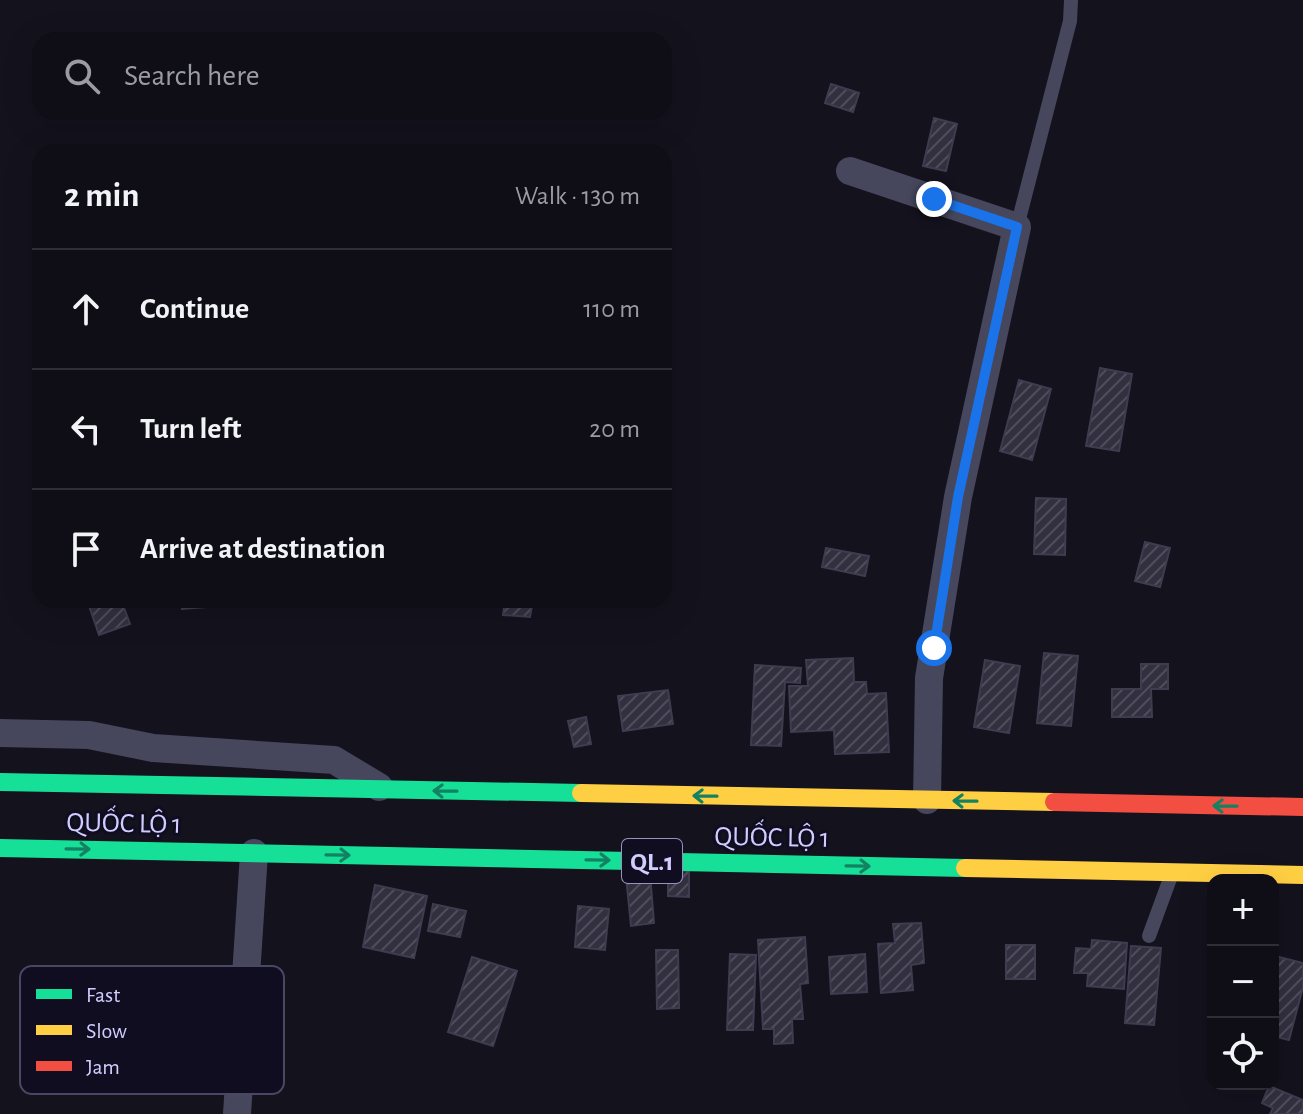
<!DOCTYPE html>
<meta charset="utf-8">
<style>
:root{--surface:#0f0e16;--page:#1d1c23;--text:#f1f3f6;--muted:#9b9ca1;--line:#2f2e35}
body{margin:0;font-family:"Alegreya Sans",sans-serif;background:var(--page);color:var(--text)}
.controls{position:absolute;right:24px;bottom:24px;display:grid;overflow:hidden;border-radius:16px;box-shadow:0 8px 32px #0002}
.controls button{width:72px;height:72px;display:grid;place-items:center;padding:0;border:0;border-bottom:2px solid var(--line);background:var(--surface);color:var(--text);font:40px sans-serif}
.stop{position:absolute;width:24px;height:24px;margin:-18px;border:6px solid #1a73e8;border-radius:50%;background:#fff}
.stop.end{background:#1a73e8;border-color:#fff;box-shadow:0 2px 8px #0008}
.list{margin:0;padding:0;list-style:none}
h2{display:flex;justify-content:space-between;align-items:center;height:104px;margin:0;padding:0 32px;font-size:34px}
h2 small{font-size:26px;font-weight:400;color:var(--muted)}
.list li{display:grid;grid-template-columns:52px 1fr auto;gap:24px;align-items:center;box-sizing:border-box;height:120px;padding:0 32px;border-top:2px solid var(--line)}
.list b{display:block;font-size:30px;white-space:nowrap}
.list em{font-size:26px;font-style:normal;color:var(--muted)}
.icon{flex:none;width:44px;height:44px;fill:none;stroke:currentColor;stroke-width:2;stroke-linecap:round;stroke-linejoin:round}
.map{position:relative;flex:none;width:1303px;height:1114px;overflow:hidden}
.search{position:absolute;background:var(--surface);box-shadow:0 8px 32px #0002;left:32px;top:32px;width:640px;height:88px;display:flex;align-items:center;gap:20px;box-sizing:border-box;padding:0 28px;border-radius:24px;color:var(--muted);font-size:30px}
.panel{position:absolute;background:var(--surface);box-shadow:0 8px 32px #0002;left:32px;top:144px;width:640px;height:464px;border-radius:24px}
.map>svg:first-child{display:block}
.building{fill:url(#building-hatch);stroke:#3f3c50;stroke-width:2}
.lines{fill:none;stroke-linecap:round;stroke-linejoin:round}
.lane{stroke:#46465d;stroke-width:14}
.street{stroke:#46465d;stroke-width:28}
.fast{stroke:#16e098;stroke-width:18}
.slow{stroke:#ffcf43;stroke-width:18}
.jam{stroke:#f24e42;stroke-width:18}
.oneway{stroke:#138162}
.route{stroke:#1a73e8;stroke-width:10}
.labels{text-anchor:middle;stroke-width:6;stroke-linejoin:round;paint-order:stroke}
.shield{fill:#100d21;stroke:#9793bc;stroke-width:2}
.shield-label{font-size:26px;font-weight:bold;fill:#d1cdff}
.street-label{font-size:28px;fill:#d1cdff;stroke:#100d21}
.key{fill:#100d21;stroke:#4a4764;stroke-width:2}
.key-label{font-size:22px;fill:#d1cdff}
</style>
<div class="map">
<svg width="1303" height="1114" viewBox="0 0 1303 1114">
<defs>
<pattern id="building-hatch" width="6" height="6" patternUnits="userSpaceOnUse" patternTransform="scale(2)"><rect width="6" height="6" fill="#322f3f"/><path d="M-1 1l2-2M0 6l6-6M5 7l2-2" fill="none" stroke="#4f4c5c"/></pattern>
</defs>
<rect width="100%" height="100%" fill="#14121d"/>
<g class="building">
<polygon points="831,84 859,93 853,112 825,103"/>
<polygon points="934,118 957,124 946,171 923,166"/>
<polygon points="1100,368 1132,374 1119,451 1086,446"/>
<polygon points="1019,380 1051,389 1032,460 1000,451"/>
<polygon points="1036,498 1066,499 1065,555 1034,554"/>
<polygon points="1145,542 1170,548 1160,587 1135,581"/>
<polygon points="826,548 869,556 865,576 822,567"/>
<polygon points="87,600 121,600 130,624 99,635"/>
<polygon points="181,600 218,600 219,606 182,609"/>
<polygon points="505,600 533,600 530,617 503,615"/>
<polygon points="1044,653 1078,656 1071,726 1037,723"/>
<polygon points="853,658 854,682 866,682 867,694 886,693 889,752 835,754 834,730 791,732 789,686 808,686 806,660"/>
<polygon points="985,660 1020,666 1009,733 974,727"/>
<polygon points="1141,664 1168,664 1168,689 1151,689 1152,717 1112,717 1112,689 1141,689"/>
<polygon points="755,665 801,668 800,683 785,682 781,746 751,745"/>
<polygon points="668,690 673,724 623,731 618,696"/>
<polygon points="586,717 591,744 574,747 568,721"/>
<polygon points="668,870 689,870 689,897 668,896"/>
<polygon points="650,874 654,923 631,926 626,876"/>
<polygon points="375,885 427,896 414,958 363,947"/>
<polygon points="433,904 466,911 460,937 428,931"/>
<polygon points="578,906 609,909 605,950 575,947"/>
<polygon points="921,923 924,963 911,965 913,990 881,993 878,944 895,943 893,924"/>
<polygon points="805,937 808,983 800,984 803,1019 792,1019 793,1043 774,1044 774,1029 763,1029 758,940"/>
<polygon points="1092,940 1127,943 1124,989 1087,986 1088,973 1074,973 1076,948 1091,949"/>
<rect x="1006" y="945" width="29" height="34"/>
<polygon points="1131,946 1161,948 1154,1025 1125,1023"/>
<polygon points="656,950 678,950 679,1008 657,1009"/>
<polygon points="730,954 756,955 753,1030 727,1030"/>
<polygon points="865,954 867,992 831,994 829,957"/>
<polygon points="1275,956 1303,963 1303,987 1289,1040 1273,1036"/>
<polygon points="472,957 517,971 493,1046 448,1032"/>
<polygon points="1269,1086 1303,1100 1303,1114 1270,1114 1273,1108 1262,1103"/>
</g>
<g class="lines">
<g class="lane">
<polyline points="1017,227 1070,21 1071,0"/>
<polyline points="1149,936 1171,876"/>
</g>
<g class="street">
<polyline points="850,171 1017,227 958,497 929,678 927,800"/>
<polyline points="0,733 89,735 153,748 334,760 379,787"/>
<polyline points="237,1114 254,853"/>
</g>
<g class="fast">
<polyline points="0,782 581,793"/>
<polyline points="0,848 965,868"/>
</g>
<g class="slow">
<polyline points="581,793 1054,802"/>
<polyline points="965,868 1303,875"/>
</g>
<polyline class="jam" points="1054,802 1303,807"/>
</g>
<defs><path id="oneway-shaft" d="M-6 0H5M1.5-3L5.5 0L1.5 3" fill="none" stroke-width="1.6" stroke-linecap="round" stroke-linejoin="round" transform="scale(2)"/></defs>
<g class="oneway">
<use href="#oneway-shaft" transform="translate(445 791) rotate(-179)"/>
<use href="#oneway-shaft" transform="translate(705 796) rotate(-179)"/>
<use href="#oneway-shaft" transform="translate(965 801) rotate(-179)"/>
<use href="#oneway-shaft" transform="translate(1225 806) rotate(-179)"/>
<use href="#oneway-shaft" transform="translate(78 849) rotate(1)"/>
<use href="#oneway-shaft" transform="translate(338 855) rotate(1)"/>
<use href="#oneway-shaft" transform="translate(598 860) rotate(1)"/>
<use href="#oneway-shaft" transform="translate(858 866) rotate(1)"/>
</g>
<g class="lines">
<polyline class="route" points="934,199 1017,227 958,497 934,648"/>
</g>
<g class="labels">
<rect class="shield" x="622" y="839" width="60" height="44" rx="6"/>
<g class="shield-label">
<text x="652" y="870">QL.1</text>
</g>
<g class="street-label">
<text transform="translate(124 822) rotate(1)" y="10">QUỐC LỘ 1</text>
<text transform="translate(772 836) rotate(1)" y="10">QUỐC LỘ 1</text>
</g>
</g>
<rect x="20" y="966" width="264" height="128" rx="12" class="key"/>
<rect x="36" y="989" width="36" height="10" fill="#16e098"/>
<rect x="36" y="1025" width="36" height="10" fill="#ffcf43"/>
<rect x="36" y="1061" width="36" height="10" fill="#f24e42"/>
<g class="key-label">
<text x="86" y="1002">Fast</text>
<text x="86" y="1038">Slow</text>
<text x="86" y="1074">Jam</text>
</g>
</svg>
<div class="controls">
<button>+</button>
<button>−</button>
<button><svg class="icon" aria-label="locate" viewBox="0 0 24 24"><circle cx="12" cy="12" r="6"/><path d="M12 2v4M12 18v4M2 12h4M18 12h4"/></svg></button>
</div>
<div class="stop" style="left:934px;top:648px"></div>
<div class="stop end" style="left:934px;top:199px"></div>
<div class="search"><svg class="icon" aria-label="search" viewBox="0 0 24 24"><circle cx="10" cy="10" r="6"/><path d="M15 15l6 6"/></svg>Search here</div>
<section class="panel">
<h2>2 min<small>Walk · 130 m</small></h2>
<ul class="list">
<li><svg class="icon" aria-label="ahead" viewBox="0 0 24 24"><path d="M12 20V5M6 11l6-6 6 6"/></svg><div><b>Continue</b></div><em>110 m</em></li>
<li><svg class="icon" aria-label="left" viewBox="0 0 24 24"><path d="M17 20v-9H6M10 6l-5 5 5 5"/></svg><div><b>Turn left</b></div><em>20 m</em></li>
<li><svg class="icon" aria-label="arrive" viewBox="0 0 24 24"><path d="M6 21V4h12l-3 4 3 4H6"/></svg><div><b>Arrive at destination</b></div></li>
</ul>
</section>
</div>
